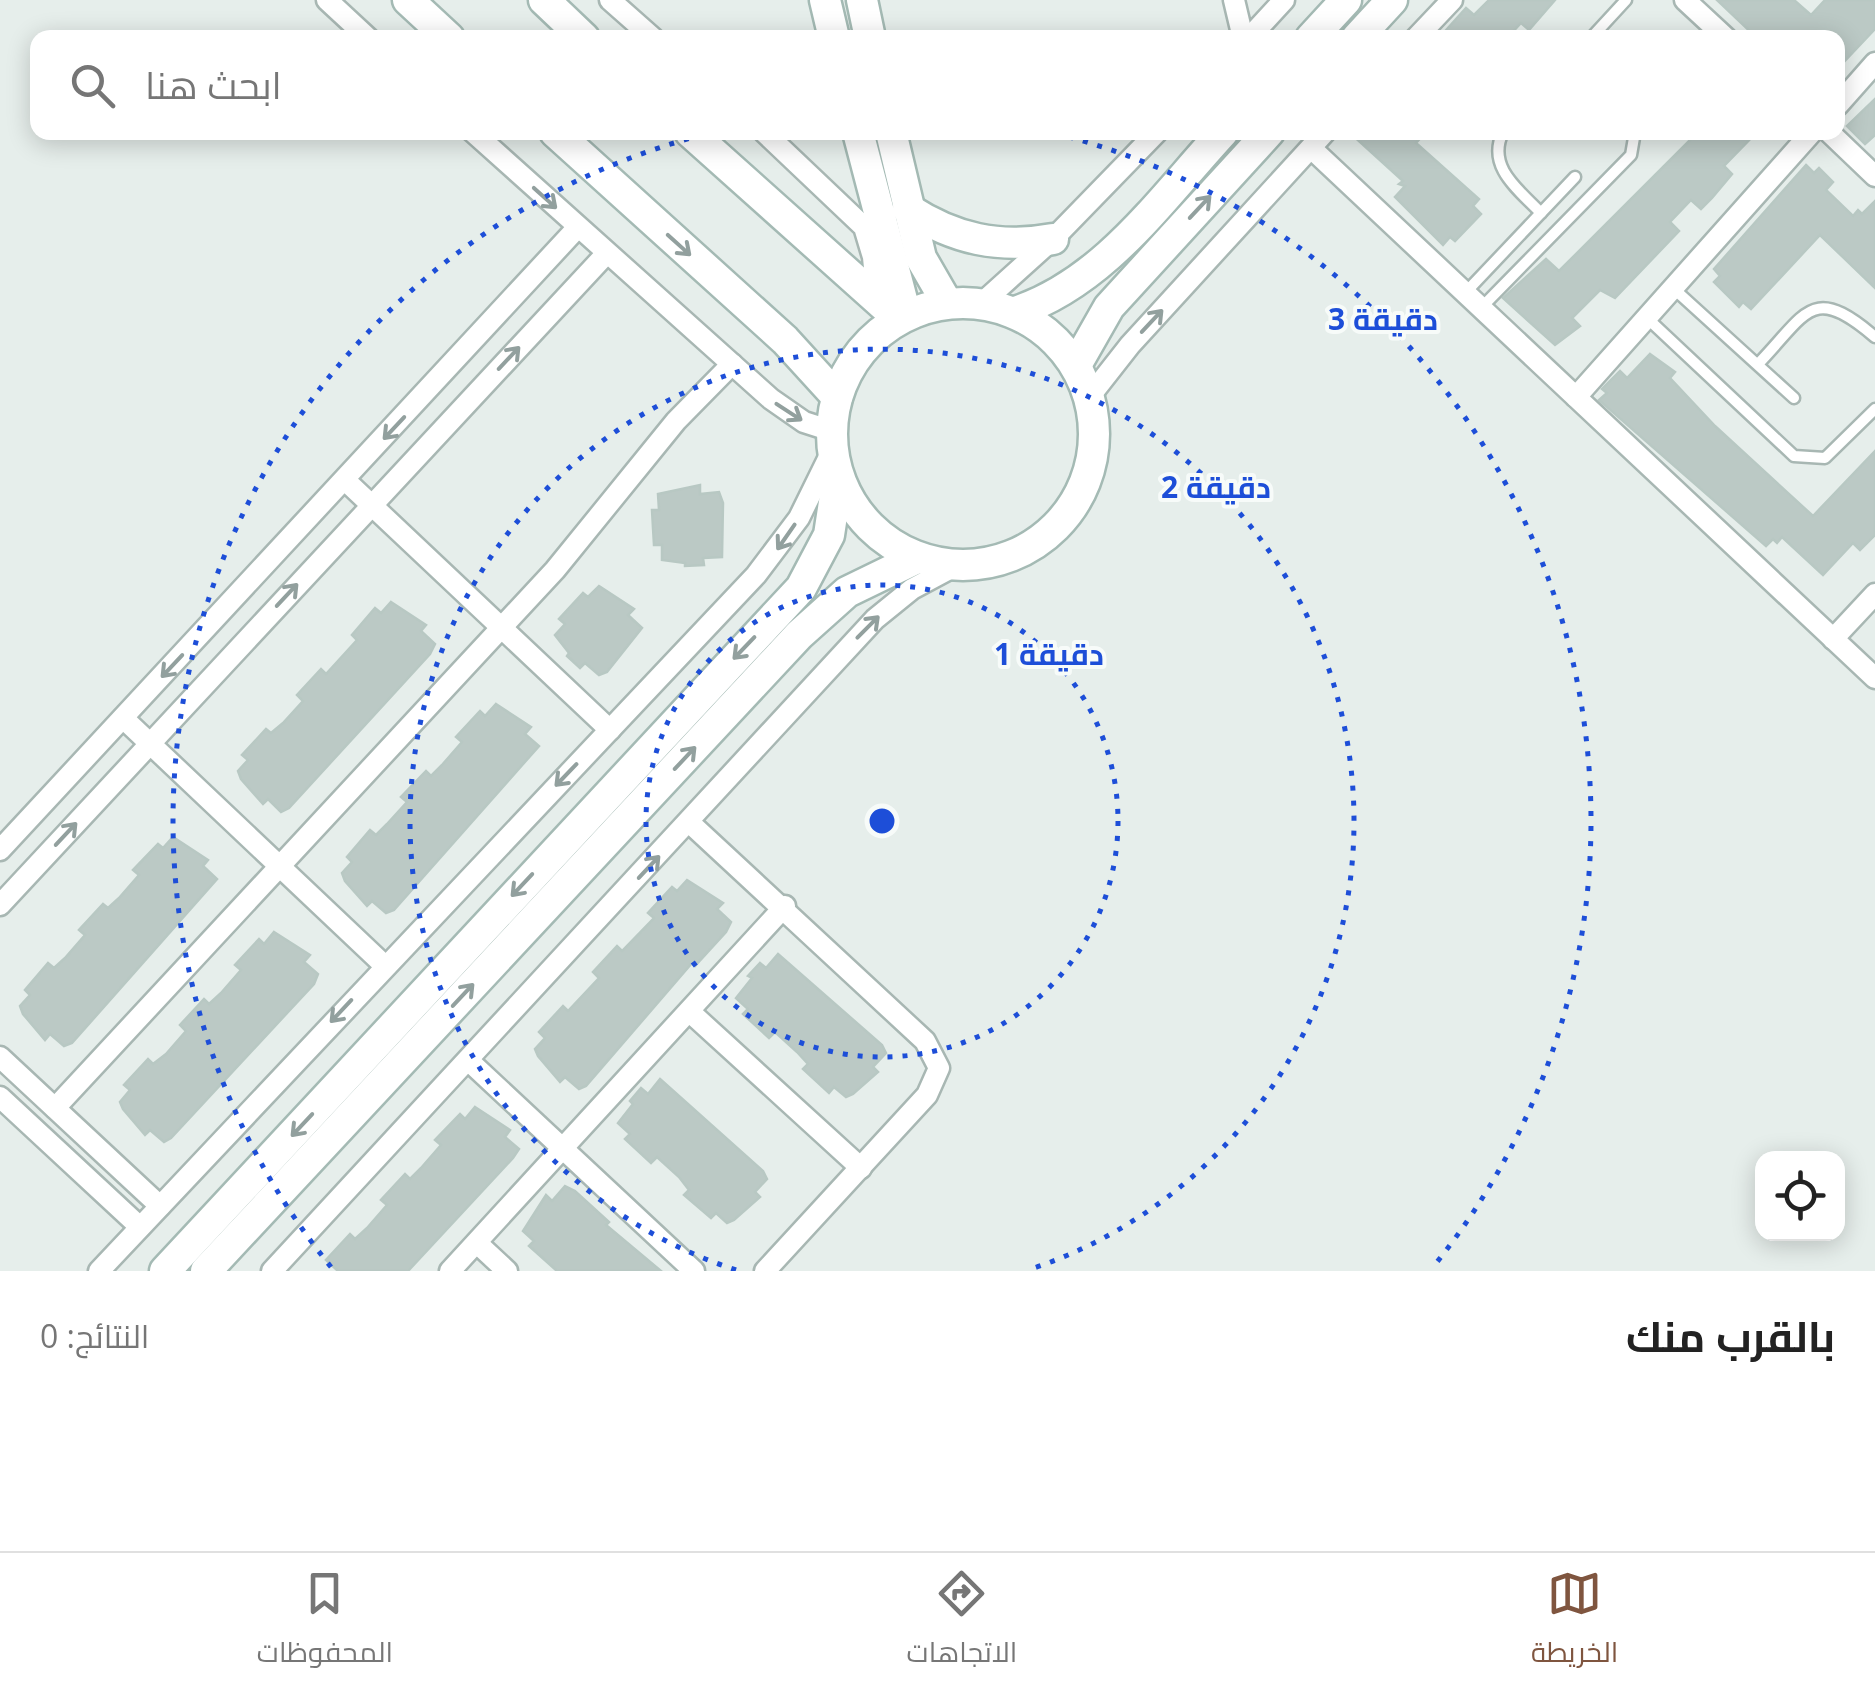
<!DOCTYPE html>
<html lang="ar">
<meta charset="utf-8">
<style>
:root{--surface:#fff;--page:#f6f6f6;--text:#222;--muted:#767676;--line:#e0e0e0;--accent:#7f553f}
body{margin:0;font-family:"Open Sans",Cairo,sans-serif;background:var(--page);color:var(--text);direction:rtl}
.controls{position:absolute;right:30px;bottom:30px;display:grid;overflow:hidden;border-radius:20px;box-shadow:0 5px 25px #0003}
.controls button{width:90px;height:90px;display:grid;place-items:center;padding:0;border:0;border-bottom:2px solid var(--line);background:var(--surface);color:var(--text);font:50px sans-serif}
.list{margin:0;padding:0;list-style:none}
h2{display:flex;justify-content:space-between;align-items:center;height:130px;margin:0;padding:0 40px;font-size:42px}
h2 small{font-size:32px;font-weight:400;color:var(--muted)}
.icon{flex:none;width:55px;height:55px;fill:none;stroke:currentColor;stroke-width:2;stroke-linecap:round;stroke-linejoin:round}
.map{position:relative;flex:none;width:1875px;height:1271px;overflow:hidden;direction:ltr}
.search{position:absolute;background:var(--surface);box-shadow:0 5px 25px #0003;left:30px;right:30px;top:30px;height:110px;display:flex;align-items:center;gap:25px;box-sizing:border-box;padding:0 35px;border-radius:20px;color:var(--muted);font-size:38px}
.sheet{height:280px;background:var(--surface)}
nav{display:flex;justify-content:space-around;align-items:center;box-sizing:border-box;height:140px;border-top:2px solid var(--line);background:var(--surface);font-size:28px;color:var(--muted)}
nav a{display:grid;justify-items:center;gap:5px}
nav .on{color:var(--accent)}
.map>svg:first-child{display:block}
.building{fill:#bbc9c5;stroke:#b8c8c3;stroke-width:2.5}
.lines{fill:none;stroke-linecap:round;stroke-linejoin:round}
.lane-casing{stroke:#a8b7b3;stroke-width:15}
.street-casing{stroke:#a8b7b3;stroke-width:25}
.secondary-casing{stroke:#a4bab4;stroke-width:35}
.lane{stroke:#fff;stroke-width:10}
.street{stroke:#fff;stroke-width:20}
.secondary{stroke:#fff;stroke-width:30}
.oneway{stroke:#92a09e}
.ring{fill:none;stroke:#1d4ed8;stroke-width:5;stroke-dasharray:5 10}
.centre{fill:#1d4ed8;stroke:#f7fbf9;stroke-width:5}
.ring-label{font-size:30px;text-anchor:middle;font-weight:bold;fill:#1d4ed8;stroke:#f7fbf9;stroke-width:8;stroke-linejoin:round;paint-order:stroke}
</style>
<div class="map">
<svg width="1875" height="1271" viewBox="0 0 1875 1271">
<rect width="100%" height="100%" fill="#e6eeeb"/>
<g class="building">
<polygon points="1489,0 1555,0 1529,30 1521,23 1507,38 1439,38 1466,8 1474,15"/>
<polygon points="1717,0 1794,0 1811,15 1825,0 1875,0 1875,29 1838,68 1838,38 1757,38"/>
<polygon points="1875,99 1875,135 1865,144 1847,126"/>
<polygon points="1349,132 1426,132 1416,143 1479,199 1473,206 1481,214 1455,241 1450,237 1443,245 1395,197 1405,186 1399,184 1403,181"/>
<polygon points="1698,132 1757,132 1724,166 1732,174 1712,198 1701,209 1691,200 1670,222 1679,231 1615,298 1600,290 1572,318 1580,326 1555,345 1503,298 1546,259 1559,271"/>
<polygon points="1806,165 1814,173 1819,168 1833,182 1826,190 1853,216 1858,210 1862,214 1875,201 1875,288 1820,235 1751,309 1743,302 1739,307 1714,282 1720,276 1714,269"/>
<polygon points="1650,354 1675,372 1670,378 1715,426 1813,516 1875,451 1875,535 1860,550 1853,543 1823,575 1782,537 1777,543 1773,539 1766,546 1599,400 1607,393 1602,389 1620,371 1627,378"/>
<polygon points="700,485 700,494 719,492 723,503 722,557 703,558 704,565 685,566 685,563 662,560 662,545 654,545 653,528 652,510 659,510 658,494"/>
<polygon points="599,586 634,609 628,615 642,628 607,672 599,675 585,663 580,668 567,656 569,653 555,635 565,624 559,619 583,593 588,597"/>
<polygon points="391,602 426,625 421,631 435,644 430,654 289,808 281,812 268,799 263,804 241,779 238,771 248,760 242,755 266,729 271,733 283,723 303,701 297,695 321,669 326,674 347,651 357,640 352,635 375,608 381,613"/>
<polygon points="496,704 531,727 525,734 539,746 394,910 386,913 372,901 367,906 345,881 342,873 352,862 347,857 370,830 376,835 387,824 407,802 401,797 426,771 431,776 442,765 462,742 456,737 480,711 485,716"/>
<polygon points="173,837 208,860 203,866 217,879 72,1043 64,1046 50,1034 45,1040 23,1014 20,1006 30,995 25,990 48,963 54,968 65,958 85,935 79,930 103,904 108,908 119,898 139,875 133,870 158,844 163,848"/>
<polygon points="687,880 723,903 717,909 731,922 726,932 695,966 692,963 586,1086 579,1089 565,1077 560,1082 538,1056 535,1049 545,1038 539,1032 563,1006 568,1011 599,978 593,972 617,946 622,951 654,918 648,913 672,887 677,891"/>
<polygon points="274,932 310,955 304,962 318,974 314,984 171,1138 164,1142 150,1130 145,1135 123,1109 120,1102 130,1090 124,1085 148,1059 153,1064 166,1054 186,1031 180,1025 204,999 209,1004 221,993 241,970 235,965 259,939 264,944"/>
<polygon points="778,954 882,1045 886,1053 873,1067 878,1072 853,1094 846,1097 834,1087 829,1093 803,1069 808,1064 797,1052 775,1032 769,1038 743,1014 748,1009 736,998 752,978 748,976 760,963 766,968"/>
<polygon points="660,1079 763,1171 767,1179 755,1192 760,1197 734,1220 727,1223 716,1213 711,1218 684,1195 689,1190 679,1177 657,1157 651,1163 625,1139 630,1134 618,1123 633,1104 630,1101 641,1088 648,1094"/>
<polygon points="475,1107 510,1130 505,1137 519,1149 513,1158 408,1271 338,1271 326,1260 350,1234 355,1239 367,1228 387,1205 381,1200 405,1174 410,1179 421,1168 441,1145 435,1140 460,1114 465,1119"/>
<polygon points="565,1186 575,1191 609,1222 606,1225 661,1271 557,1271 529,1246 534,1241 523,1231 546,1195 552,1201"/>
</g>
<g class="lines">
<g class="lane-casing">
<g id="lane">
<polyline points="1591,38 1626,0"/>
<path d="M 1503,132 C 1486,167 1519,190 1541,213"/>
<polyline points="1673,288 1794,398"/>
<polyline points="1466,292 1575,177"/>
<polyline points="1481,308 1631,155 1635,132"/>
<polyline points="1647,318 1794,456 1825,458 1875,409"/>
<path d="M 1759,363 C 1807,313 1812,283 1875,337"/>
</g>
</g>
<g class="street-casing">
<g id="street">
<polyline points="327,0 368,38"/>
<polyline points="610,0 653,38"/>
<polyline points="1234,0 1243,38"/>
<polyline points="1685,0 1726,38"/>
<polyline points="1249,38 1284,0"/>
<polyline points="1416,38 1452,0"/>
<polyline points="1838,105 1875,63"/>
<polyline points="473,132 771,399 804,422 832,431"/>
<polyline points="764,132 864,227 873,257 877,299"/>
<polyline points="1829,132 1875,176"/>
<polyline points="1311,148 1875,678"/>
<polyline points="982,303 1053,239 1157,132"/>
<polyline points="1090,396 1130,345 1325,132"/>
<polyline points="1576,397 1812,132"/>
<polyline points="346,481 610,730"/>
<polyline points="1833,639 1875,594"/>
<polyline points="123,718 384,965"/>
<polyline points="690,823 925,1041 939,1068 927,1095 765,1271"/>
<polyline points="0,850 578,227"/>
<polyline points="0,905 607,253"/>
<polyline points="690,1012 861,1168"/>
<polyline points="0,1057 160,1206"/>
<polyline points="469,1061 694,1271"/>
<polyline points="0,1097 140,1227"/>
<polyline points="55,1108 555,570 676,421 732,364"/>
<polyline points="477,1243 507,1271"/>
<polyline points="99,1271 756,575 799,518 832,451"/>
<polyline points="272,1271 875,619 912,589 955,566"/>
<polyline points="450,1271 785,906"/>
</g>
</g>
<g class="secondary-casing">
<g id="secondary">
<polyline points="408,0 449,38"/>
<polyline points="544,0 584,38"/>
<polyline points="825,0 834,38"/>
<polyline points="862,0 870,38"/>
<polyline points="1311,38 1346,0"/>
<polyline points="1357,38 1392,0"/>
<polyline points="555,132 785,340 837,397"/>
<polyline points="690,132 899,319"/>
<polyline points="858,132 906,315"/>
<polyline points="891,132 921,258 947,303"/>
<path d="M 908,209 C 954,239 999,249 1053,239"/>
<circle cx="963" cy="434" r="131"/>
<path d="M 1015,312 C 1104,283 1161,199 1223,132"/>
<polyline points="1076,365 1109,307 1269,132"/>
<polyline points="165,1271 801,588 829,535 838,476"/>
<polyline points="206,1271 799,635 847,592 917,558"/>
</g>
</g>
<use href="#lane" class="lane"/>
<use href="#street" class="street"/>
<use href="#secondary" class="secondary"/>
</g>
<defs><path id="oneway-shaft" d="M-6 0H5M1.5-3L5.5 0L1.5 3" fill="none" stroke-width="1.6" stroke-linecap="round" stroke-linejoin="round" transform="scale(2.5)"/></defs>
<g class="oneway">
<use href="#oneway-shaft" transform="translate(545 198) rotate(42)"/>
<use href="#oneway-shaft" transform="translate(1200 207) rotate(-47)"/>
<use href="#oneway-shaft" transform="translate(679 245) rotate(42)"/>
<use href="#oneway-shaft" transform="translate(1152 321) rotate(-47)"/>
<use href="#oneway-shaft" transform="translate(509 358) rotate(-47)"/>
<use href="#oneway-shaft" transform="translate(789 412) rotate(33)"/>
<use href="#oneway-shaft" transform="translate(394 428) rotate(133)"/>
<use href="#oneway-shaft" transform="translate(786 537) rotate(125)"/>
<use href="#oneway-shaft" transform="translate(287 595) rotate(-47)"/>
<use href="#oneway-shaft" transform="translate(868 627) rotate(-45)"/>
<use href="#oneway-shaft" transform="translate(744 648) rotate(134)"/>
<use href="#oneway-shaft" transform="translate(172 666) rotate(133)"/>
<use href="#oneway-shaft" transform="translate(685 758) rotate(-47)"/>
<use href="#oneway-shaft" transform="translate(566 775) rotate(134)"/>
<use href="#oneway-shaft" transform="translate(66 834) rotate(-47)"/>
<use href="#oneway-shaft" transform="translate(649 867) rotate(-47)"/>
<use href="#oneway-shaft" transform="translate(522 885) rotate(133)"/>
<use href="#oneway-shaft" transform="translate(463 995) rotate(-47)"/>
<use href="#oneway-shaft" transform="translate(341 1011) rotate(133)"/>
<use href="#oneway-shaft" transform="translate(302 1125) rotate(133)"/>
</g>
<g class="ring">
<circle cx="882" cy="821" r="236"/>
<path d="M736 1270A472 472 0 1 1 1028 1270"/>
<path d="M331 1267A709 709 0 0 1 710 133M1054 133A709 709 0 0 1 1433 1267"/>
</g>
<circle cx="882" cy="821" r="15" class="centre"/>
<g class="ring-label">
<text x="1383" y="330">3 دقيقة</text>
<text x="1216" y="498">2 دقيقة</text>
<text x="1049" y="665">1 دقيقة</text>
</g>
</svg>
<div class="controls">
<button><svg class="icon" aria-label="locate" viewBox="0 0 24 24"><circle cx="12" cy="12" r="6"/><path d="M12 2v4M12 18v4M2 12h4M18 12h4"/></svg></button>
</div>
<div class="search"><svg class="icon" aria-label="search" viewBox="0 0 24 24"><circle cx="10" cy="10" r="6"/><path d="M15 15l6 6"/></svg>ابحث هنا</div>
</div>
<section class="sheet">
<h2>بالقرب منك<small>النتائج: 0</small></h2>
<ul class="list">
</ul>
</section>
<nav>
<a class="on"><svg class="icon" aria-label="map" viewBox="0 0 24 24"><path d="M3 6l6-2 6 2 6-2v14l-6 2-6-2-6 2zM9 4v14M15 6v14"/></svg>الخريطة</a>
<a><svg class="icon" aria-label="directions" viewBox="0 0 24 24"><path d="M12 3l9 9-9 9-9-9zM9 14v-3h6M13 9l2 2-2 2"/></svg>الاتجاهات</a>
<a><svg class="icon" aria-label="saved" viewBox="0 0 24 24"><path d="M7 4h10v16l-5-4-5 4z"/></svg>المحفوظات</a>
</nav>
